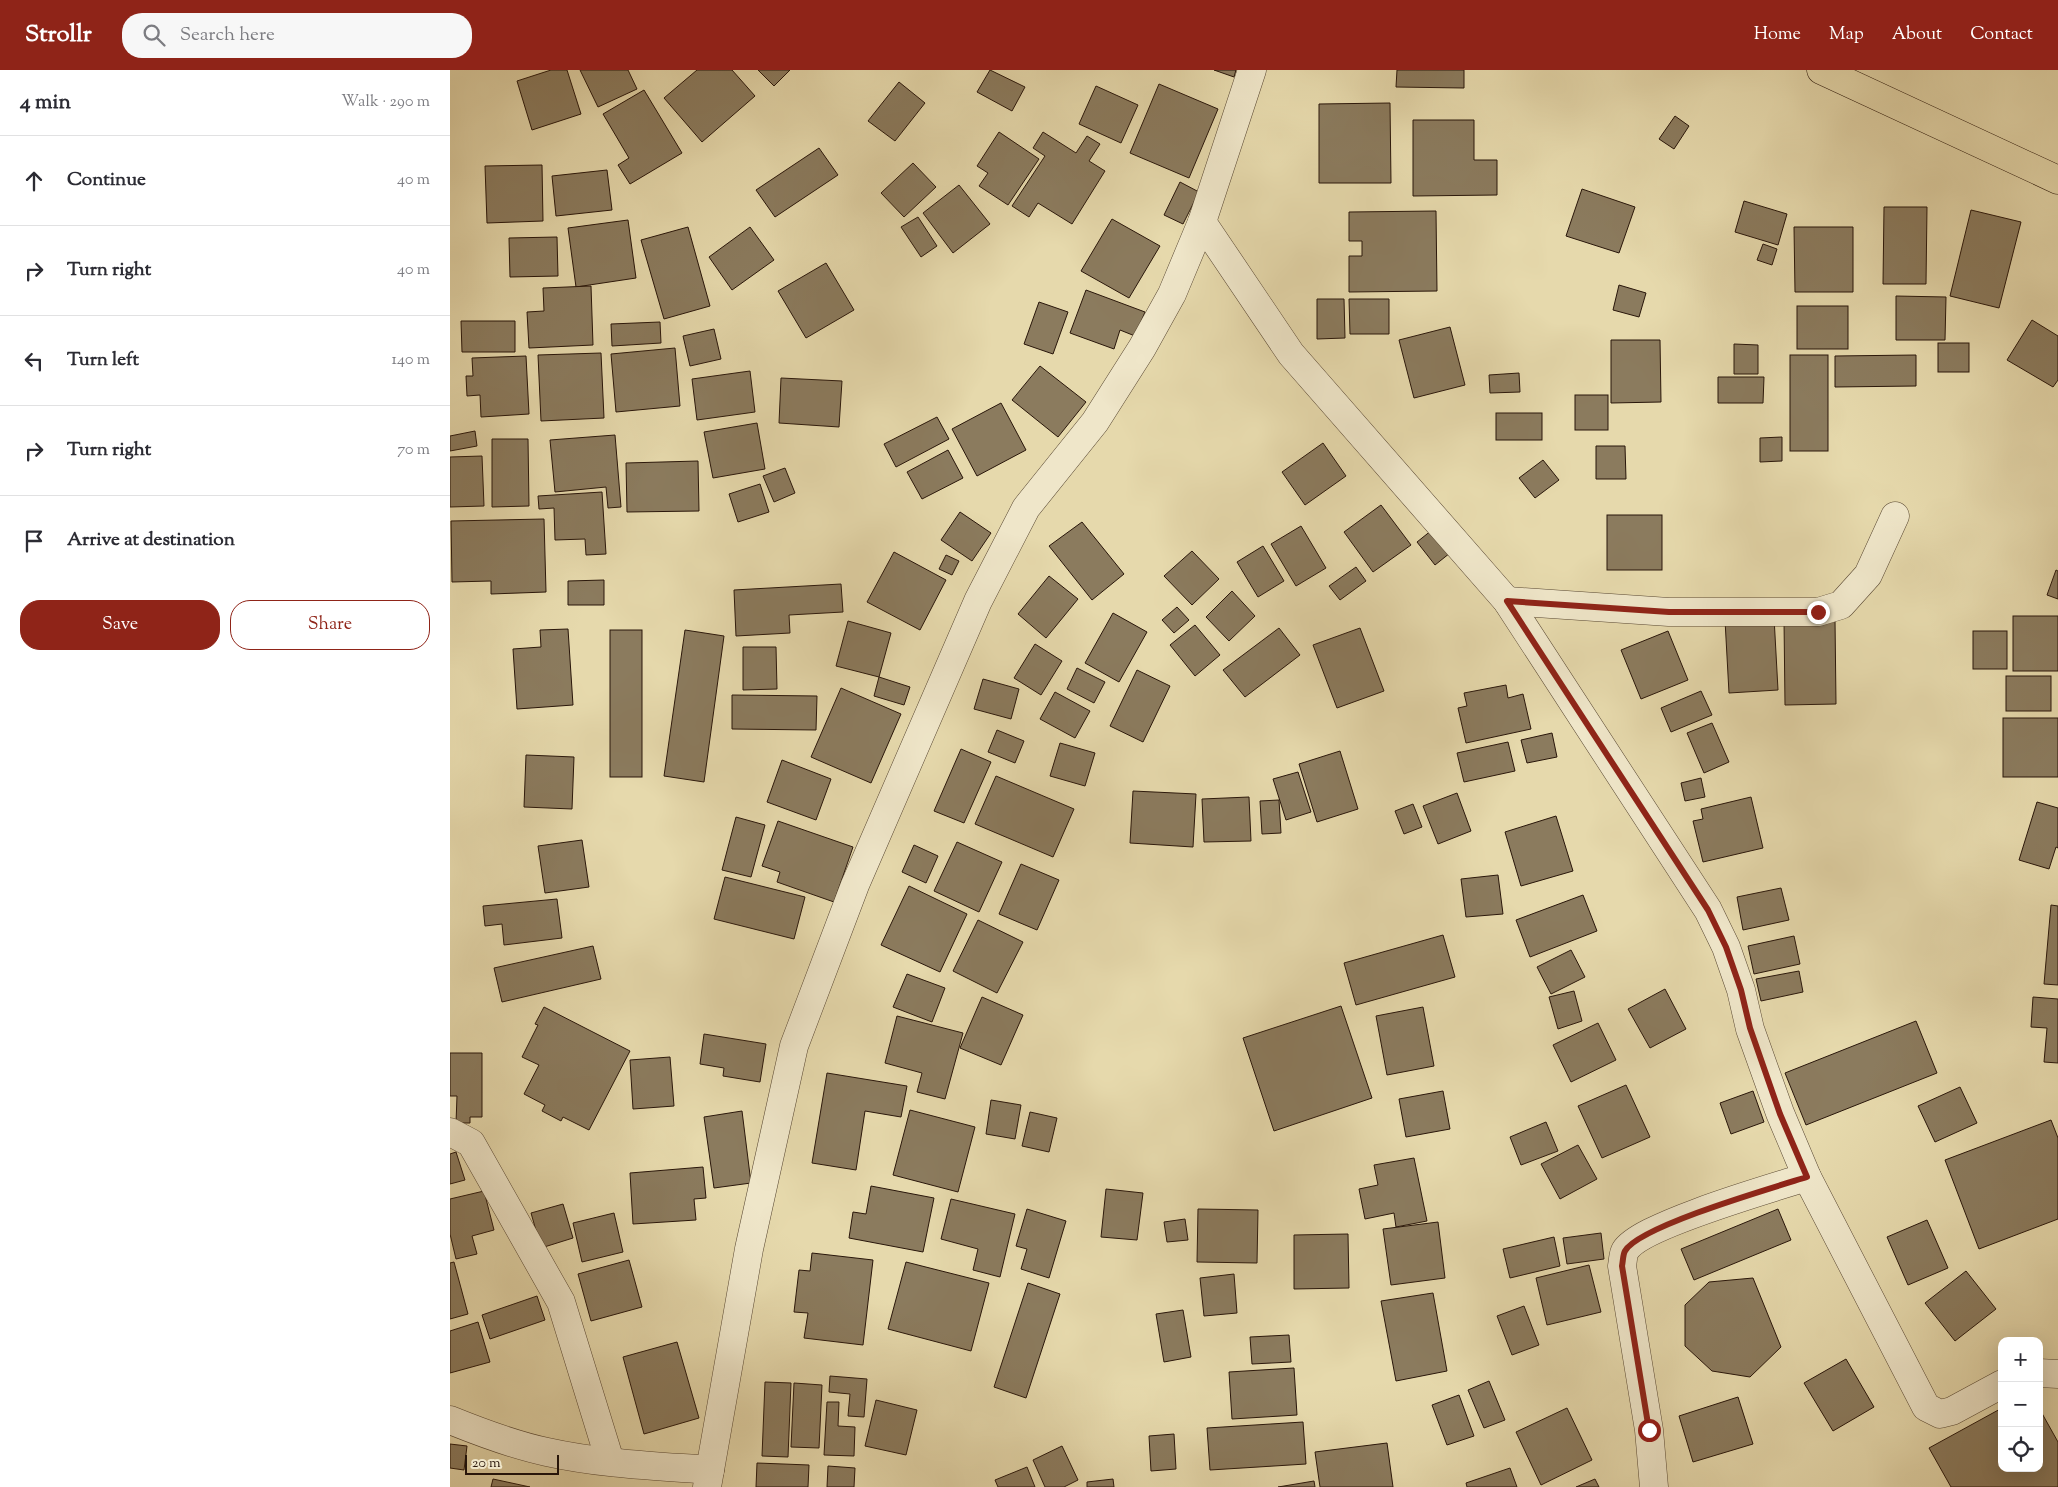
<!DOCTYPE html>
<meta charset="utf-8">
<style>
:root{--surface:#fff;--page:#f7f7f7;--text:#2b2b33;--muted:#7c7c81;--line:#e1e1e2;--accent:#8f2418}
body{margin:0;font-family:"Sorts Mill Goudy",serif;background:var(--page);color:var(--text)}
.controls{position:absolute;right:15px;bottom:15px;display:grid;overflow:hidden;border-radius:10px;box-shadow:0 5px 20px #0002}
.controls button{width:45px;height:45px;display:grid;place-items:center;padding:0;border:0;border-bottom:1px solid var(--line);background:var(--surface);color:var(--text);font:25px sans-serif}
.scale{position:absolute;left:15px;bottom:12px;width:94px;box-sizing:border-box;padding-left:5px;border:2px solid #29160a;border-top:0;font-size:14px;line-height:18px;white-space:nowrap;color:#29160a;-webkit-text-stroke:4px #efe6c9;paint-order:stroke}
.stop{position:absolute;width:15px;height:15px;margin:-11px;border:4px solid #8f2418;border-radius:50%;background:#fff}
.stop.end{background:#8f2418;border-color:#fff;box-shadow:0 1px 5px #0008}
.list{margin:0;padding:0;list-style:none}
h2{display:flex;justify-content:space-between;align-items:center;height:65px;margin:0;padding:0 20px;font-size:21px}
h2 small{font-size:16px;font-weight:400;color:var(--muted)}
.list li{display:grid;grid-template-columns:32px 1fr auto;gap:15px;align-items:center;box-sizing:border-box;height:90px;padding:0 20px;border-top:1px solid var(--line)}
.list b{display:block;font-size:19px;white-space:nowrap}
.list em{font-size:16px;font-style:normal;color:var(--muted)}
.actions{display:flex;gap:10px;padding:15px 20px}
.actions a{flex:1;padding:11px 0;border:1px solid var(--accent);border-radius:20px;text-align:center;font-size:18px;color:var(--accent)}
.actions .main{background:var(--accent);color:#fff}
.icon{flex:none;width:28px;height:28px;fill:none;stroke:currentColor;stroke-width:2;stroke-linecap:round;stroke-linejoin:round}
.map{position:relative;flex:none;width:1608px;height:1417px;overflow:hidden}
header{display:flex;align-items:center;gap:30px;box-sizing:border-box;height:70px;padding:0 25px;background:var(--accent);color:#fff}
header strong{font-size:24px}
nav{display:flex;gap:28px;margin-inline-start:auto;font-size:18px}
.search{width:350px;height:45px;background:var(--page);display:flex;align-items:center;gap:12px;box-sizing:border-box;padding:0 18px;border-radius:20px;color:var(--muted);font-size:19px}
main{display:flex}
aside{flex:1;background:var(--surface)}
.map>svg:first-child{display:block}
.building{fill:#8b7b5e;stroke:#29160a}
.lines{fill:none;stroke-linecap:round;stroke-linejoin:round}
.minor-casing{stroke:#584732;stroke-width:29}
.primary-casing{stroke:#29160a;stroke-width:29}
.minor{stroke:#efe6c9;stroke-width:28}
.primary{stroke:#e6d9ac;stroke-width:28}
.route{stroke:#8f2418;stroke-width:6}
</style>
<header>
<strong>Strollr</strong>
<div class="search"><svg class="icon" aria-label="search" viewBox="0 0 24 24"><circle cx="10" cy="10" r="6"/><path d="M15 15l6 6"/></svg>Search here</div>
<nav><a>Home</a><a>Map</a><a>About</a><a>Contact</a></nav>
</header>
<main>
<aside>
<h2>4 min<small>Walk · 290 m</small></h2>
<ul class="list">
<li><svg class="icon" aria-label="ahead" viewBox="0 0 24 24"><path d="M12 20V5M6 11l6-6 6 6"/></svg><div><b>Continue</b></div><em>40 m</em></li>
<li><svg class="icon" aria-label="right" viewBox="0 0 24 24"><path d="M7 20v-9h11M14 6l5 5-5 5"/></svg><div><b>Turn right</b></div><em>40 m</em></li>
<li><svg class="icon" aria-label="left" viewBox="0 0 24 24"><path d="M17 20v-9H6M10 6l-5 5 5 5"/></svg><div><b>Turn left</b></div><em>140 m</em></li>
<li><svg class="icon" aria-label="right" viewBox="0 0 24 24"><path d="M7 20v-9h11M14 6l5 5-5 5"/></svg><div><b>Turn right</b></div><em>70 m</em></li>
<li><svg class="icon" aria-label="arrive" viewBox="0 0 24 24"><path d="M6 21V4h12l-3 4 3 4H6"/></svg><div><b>Arrive at destination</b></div></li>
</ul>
<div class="actions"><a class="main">Save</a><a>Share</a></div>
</aside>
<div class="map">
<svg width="1608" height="1417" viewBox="0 0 1608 1417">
<rect width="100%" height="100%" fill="#e6d9ac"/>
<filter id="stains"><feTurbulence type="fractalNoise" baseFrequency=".004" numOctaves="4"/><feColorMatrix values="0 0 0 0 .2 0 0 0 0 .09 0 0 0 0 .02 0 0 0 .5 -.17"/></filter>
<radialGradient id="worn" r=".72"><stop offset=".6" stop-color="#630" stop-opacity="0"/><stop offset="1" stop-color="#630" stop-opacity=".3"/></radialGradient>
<g class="building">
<polygon points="101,0 117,0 131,44 82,60 67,11"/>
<polygon points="130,0 178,0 187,19 148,37"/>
<polygon points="247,0 282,0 305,26 252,72 214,28"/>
<polygon points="308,0 340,0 324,16"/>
<polygon points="540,0 575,17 562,41 527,22"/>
<polygon points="764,0 786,0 784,7"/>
<polygon points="947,0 1014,0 1014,18 946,17"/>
<polygon points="449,12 475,33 445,71 418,51"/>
<polygon points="709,14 768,39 739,108 680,83"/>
<polygon points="646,16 688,35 671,73 629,54"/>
<polygon points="194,20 232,83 180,114 168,95 179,88 153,44"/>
<polygon points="940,33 941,113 869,113 869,34"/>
<polygon points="1225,46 1239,56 1224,79 1209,69"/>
<polygon points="963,50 1024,50 1024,90 1047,90 1047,125 963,126"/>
<polygon points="549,62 589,89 558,135 529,116 538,103 527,96"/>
<polygon points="593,62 626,83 637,66 650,74 639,91 655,101 622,154 588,133 579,147 562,136 595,86 583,78"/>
<polygon points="369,78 388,105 325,147 306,120"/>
<polygon points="463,93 486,117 454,147 431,123"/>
<polygon points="92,95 93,151 37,153 35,96"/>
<polygon points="157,100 162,140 106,146 102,106"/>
<polygon points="730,112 749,122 733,154 714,145"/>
<polygon points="509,115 540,154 503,183 473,143"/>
<polygon points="1132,119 1185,137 1169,183 1116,166"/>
<polygon points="1294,131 1337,144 1328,175 1285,162"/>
<polygon points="1434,137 1477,137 1476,214 1433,214"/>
<polygon points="1521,140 1571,152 1549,238 1500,226"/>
<polygon points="986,141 987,221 899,222 899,186 912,186 912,171 899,171 899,142"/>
<polygon points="468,147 487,176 471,187 451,157"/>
<polygon points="662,149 710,176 679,228 631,201"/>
<polygon points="178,150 186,208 126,217 118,158"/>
<polygon points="238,157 260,236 214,249 191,170"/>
<polygon points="300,157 324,190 282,220 259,187"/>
<polygon points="1344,157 1403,157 1403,222 1345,222"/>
<polygon points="107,167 108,206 60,207 59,168"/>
<polygon points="1313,174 1327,179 1322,195 1307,190"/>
<polygon points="376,193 404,240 356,268 328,221"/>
<polygon points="1169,215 1196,223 1189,247 1163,240"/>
<polygon points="141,216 143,275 79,278 77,242 94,241 93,218"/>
<polygon points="636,220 695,242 685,266 670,260 664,279 620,263"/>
<polygon points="1446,226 1496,227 1495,270 1446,270"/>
<polygon points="867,229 894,229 895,268 867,269"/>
<polygon points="899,229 939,229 939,264 900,264"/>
<polygon points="589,232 618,242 603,284 574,274"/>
<rect x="1347" y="236" width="51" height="43"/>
<polygon points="1582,250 1608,266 1608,310 1603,317 1557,290"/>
<polygon points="11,251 65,251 65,282 12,282"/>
<polygon points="210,252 211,273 162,276 161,254"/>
<polygon points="1000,257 1015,315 964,328 949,270"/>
<polygon points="264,259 271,289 240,296 233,266"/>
<polygon points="1161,270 1210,270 1211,332 1161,333"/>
<rect x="1488" y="273" width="31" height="29"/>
<polygon points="1284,274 1308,275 1308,304 1284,304"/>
<polygon points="225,278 230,336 166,342 161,284"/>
<polygon points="151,283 154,348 91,351 88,285"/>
<rect x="1340" y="285" width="38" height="96"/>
<polygon points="1466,285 1466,316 1385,317 1385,286"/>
<polygon points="76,286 79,344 31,347 30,325 17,326 16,306 23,306 22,288"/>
<polygon points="590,296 636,332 608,367 562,330"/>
<polygon points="300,301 305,342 247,350 242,309"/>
<polygon points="1069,303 1070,322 1040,323 1039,305"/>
<polygon points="1268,307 1314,307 1313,333 1268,333"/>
<polygon points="331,308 392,311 389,357 329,353"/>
<rect x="1125" y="325" width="33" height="35"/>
<polygon points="551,333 576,380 527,406 502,359"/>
<rect x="1046" y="343" width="46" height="27"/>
<polygon points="487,347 499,369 446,397 434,374"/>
<polygon points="307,353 315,399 263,408 254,362"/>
<polygon points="25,361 27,376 0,381 0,366"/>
<polygon points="165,365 171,437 158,438 156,417 105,422 100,370"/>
<polygon points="1332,367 1332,391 1310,392 1310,368"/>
<polygon points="42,369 78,369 79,436 42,437"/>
<polygon points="873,373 896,406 855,435 832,402"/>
<polygon points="1146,376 1175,376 1176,409 1146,409"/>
<polygon points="498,380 513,408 472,429 457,402"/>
<polygon points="32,386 34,436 0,437 0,387"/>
<polygon points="1093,390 1109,410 1085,428 1069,408"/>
<polygon points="248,391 249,441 177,442 176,393"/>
<polygon points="335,398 345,423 324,432 313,406"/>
<polygon points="310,414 319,442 288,452 279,424"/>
<polygon points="152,422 156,484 136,485 135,469 105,470 104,438 89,439 88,426"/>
<polygon points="931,435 961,475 923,502 894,462"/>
<polygon points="510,442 541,463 522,491 491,470"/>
<rect x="1157" y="445" width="55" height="55"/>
<polygon points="94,449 96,522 41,524 41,511 2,512 1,451"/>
<polygon points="632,452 674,504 642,530 599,476"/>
<polygon points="851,456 876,498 846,516 821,474"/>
<polygon points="987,456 1005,479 985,495 967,472"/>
<polygon points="813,476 834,511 808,527 787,492"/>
<polygon points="742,481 769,509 742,535 714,506"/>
<polygon points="444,482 496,510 470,560 417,532"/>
<polygon points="496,485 509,491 502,505 489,499"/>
<polygon points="906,497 916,511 890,530 879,516"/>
<polygon points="1606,500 1608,501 1608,529 1597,525"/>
<polygon points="599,506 628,529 596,568 568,544"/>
<polygon points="154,510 154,535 118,535 118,511"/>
<polygon points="391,514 393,542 339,545 340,563 286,566 284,520"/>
<polygon points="782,521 805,546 779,571 756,547"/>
<polygon points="727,537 739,550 724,563 712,550"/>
<polygon points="663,543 697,562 669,612 635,593"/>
<rect x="1563" y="546" width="45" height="55"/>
<polygon points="1324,547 1328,620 1279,623 1275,550"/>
<polygon points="1334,550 1385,550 1386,634 1335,635"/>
<polygon points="398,551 441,563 429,607 386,596"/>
<polygon points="745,555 770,585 745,606 720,575"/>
<polygon points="829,558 850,585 795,627 773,600"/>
<polygon points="910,558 934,621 887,638 863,575"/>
<polygon points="118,559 123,635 67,639 63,579 91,577 90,560"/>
<rect x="160" y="560" width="32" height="147"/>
<polygon points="235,560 274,566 254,712 214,706"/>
<polygon points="1218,561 1238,610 1191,629 1171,580"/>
<rect x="1523" y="561" width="34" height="38"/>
<polygon points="585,574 612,591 591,625 564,608"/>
<polygon points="293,577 326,577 327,619 293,620"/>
<polygon points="627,598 655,612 644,633 617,619"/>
<polygon points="687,600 720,616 693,672 660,656"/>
<rect x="1556" y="606" width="45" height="35"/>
<polygon points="429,607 460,617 454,635 424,626"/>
<polygon points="533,609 569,619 561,649 524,639"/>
<polygon points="1056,615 1058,628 1073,624 1081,659 1016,673 1008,638 1017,636 1014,623"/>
<polygon points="391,618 451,644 421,713 361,687"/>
<polygon points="1251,621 1262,645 1221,662 1211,638"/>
<polygon points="605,622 640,641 625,668 590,649"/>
<polygon points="282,625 367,626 366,660 282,659"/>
<rect x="1553" y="648" width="55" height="59"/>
<polygon points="1262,653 1279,692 1254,703 1237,663"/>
<polygon points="547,660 574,671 565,693 538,682"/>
<polygon points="1102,663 1107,687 1077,693 1071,670"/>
<polygon points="1058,672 1065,701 1014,712 1007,683"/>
<polygon points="610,673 645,683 635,716 600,706"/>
<polygon points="511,679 541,692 514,753 484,741"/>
<polygon points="890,681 908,739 867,752 849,694"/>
<polygon points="76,685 124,687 122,739 74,737"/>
<polygon points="332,690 381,709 366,750 317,732"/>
<polygon points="848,702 861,742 836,750 823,709"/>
<polygon points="546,706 624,739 603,787 525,754"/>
<polygon points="1251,708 1255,727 1235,731 1231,713"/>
<polygon points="683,721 746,724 743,777 680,773"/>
<polygon points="1007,723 1021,761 988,774 973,736"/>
<polygon points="799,727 801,771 754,772 752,729"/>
<polygon points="1301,727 1313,778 1253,792 1243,751 1253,749 1251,739"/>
<polygon points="829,730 831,763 812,764 810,731"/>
<polygon points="1587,732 1608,738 1608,778 1606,777 1599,799 1569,790"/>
<polygon points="963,734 972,757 954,764 945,741"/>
<polygon points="1106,746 1123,801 1071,816 1055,762"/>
<polygon points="286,747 315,755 301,807 272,800"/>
<polygon points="328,751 403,777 384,832 327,812 330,802 312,796"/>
<polygon points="132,770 139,817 95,823 88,776"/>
<polygon points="507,772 552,792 529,842 484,821"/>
<polygon points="464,775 488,786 476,813 452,802"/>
<polygon points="571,794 609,810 587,860 549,844"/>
<polygon points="1048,805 1053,844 1016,847 1011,809"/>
<polygon points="275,807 355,827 344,869 264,849"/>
<polygon points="459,816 517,844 490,902 431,875"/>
<polygon points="1331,818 1339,850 1293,860 1287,827"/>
<polygon points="1133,825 1147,861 1080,887 1066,850"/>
<polygon points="107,829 112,868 54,875 52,854 35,856 33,836"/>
<polygon points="1601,835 1608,836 1608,915 1594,914"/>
<polygon points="528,850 573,872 547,923 503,901"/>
<polygon points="993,865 1005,907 906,935 894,893"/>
<polygon points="1344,866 1350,894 1304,904 1298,876"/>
<polygon points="143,876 151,909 52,932 44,898"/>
<polygon points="1121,880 1135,907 1101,924 1087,897"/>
<polygon points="1349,901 1353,922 1311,931 1306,909"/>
<polygon points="457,904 495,918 482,952 443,937"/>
<polygon points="1215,919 1236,959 1200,978 1178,939"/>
<polygon points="1124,921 1132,951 1108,959 1099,927"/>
<polygon points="532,927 573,945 551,995 510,978"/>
<polygon points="1583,927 1608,929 1608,993 1594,992 1597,958 1581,957"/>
<polygon points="891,936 922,1028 824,1061 793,968"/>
<polygon points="94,937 180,981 139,1060 113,1047 111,1051 92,1041 95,1035 74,1024 89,995 72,987 88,955 85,954"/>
<polygon points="973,937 984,996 937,1005 926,946"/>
<polygon points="447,946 513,963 495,1029 467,1022 472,1003 435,993"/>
<polygon points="1466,951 1487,1003 1356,1055 1335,1003"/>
<polygon points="1148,953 1166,990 1121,1012 1103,975"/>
<polygon points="254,964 316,974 310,1012 273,1006 274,998 250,994"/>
<polygon points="0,983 32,983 32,1047 20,1047 20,1053 6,1053 7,1026 0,1026"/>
<polygon points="220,987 224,1036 183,1039 180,990"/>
<polygon points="377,1003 457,1016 451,1047 415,1041 406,1100 362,1093"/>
<polygon points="1176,1015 1200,1067 1152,1088 1128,1036"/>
<polygon points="1510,1017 1527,1053 1485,1072 1468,1036"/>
<polygon points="993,1021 1000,1059 956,1067 949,1029"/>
<polygon points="1303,1021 1314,1052 1281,1064 1270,1033"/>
<polygon points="541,1030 571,1035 565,1069 536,1064"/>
<polygon points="460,1040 525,1057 508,1122 443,1105"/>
<polygon points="292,1041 301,1113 264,1118 254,1047"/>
<polygon points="580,1042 607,1048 599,1082 572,1076"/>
<polygon points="1601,1050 1608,1068 1608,1149 1529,1179 1495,1090"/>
<polygon points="1096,1052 1108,1081 1071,1095 1060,1067"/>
<polygon points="1128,1075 1147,1109 1110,1129 1091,1094"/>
<polygon points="6,1082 15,1110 0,1114 0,1084"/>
<polygon points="964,1088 977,1151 946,1157 944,1143 915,1149 909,1119 928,1115 924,1095"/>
<polygon points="253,1097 256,1128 244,1129 246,1150 183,1154 180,1103"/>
<polygon points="421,1116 484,1128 473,1182 399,1168 403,1142 416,1144"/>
<polygon points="656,1119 693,1123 687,1170 651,1167"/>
<polygon points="34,1121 44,1160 22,1166 27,1184 6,1189 0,1164 0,1129"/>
<polygon points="501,1129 565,1144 550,1207 523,1200 528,1179 491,1169"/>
<polygon points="113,1134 123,1168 91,1178 81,1143"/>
<polygon points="577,1139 616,1151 599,1208 571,1199 577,1179 566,1176"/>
<polygon points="748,1139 808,1140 807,1193 747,1192"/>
<polygon points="1328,1139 1341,1170 1244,1210 1231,1179"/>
<polygon points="164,1143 173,1182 132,1192 123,1153"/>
<polygon points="735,1149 738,1170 717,1172 714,1152"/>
<polygon points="1477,1150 1498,1198 1458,1215 1437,1167"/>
<polygon points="988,1152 995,1208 941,1215 933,1159"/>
<polygon points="1151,1163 1154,1189 1117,1194 1113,1168"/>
<polygon points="898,1164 899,1218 844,1219 844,1165"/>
<polygon points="1104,1167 1110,1196 1060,1208 1053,1179"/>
<polygon points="362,1183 423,1190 413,1275 354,1268 358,1243 344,1242 349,1200 360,1201"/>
<polygon points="179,1190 192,1237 141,1251 128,1204"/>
<polygon points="4,1192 18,1244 0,1249 0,1193"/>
<polygon points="456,1192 539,1213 521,1281 438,1259"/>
<polygon points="1139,1195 1151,1242 1097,1255 1086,1208"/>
<polygon points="1516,1201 1546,1239 1505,1271 1475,1233"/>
<polygon points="784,1204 787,1243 754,1246 750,1208"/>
<polygon points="1303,1208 1331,1277 1300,1307 1262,1301 1235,1276 1235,1235 1259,1212"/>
<polygon points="578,1213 610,1224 576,1328 544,1317"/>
<polygon points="983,1223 997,1301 946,1311 931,1231"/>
<polygon points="87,1226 95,1250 40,1269 32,1245"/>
<polygon points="1074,1236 1089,1275 1062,1285 1047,1246"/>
<polygon points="733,1240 741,1287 714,1292 706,1244"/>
<polygon points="28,1252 40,1292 0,1303 0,1261"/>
<polygon points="839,1265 841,1292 802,1294 800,1267"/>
<polygon points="227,1272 249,1348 194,1364 173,1287"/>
<polygon points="1396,1289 1424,1337 1383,1361 1354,1313"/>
<polygon points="844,1298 847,1345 782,1349 779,1302"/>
<polygon points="380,1306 417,1309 414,1347 398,1346 400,1324 379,1322"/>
<polygon points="1039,1311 1055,1350 1034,1358 1018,1320"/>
<polygon points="315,1312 341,1313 338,1387 312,1386"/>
<polygon points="344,1313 372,1315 369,1378 341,1377"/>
<polygon points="1009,1325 1024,1366 997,1375 982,1335"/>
<polygon points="1288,1327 1303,1374 1243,1392 1229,1346"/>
<polygon points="426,1330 467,1340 456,1385 415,1376"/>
<polygon points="377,1332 389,1332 388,1356 405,1357 404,1386 374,1385"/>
<polygon points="1117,1338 1142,1390 1091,1415 1066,1362"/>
<polygon points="1552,1338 1552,1398 1589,1398 1589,1338 1608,1372 1608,1417 1501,1417 1479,1378"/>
<polygon points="853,1352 856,1394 760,1400 757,1358"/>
<polygon points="724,1364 726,1399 701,1401 699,1366"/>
<polygon points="937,1373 943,1417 870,1417 865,1382"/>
<polygon points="0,1374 17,1376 14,1400 0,1398"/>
<polygon points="612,1376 628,1410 614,1417 595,1417 583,1390"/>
<polygon points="307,1393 359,1395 358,1417 306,1417"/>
<polygon points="378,1396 405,1398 404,1417 377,1417"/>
<polygon points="577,1397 585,1417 548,1417 545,1410"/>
<polygon points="1060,1398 1067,1417 1017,1417 1016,1413"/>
<polygon points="43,1409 80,1417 41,1417"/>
<polygon points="663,1409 664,1417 637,1417 637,1412"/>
<polygon points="1145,1409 1149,1417 1126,1417"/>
<polygon points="864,1411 865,1417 828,1417"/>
</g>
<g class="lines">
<g class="minor-casing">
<g id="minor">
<polyline points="752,152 841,284 1057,531 1258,840 1276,877 1291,920 1300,959 1330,1043 1357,1107 1476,1337 1490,1344 1502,1341 1552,1314"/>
<polyline points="1057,531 1219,542 1368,542 1391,535 1418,505 1445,446"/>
<polyline points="0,1062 21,1073 111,1232 160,1391"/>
<polyline points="1589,1303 1608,1304"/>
<path d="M 0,1350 C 32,1363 64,1375 97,1382 C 151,1394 206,1396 260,1400"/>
<polyline points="257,1417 299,1179 344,976 405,815 528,531 576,438 645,352 692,278 722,224 752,152 802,0"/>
<path d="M 1204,1417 L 1199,1360 L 1172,1196 C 1173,1191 1173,1184 1175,1181 C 1189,1156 1325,1117 1357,1107"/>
</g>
</g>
<g class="primary-casing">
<polyline id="primary" points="1371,0 1608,110"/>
</g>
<use href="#minor" class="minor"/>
<use href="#primary" class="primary"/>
</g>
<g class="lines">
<path class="route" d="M 1199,1360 L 1172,1196 C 1173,1191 1173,1184 1175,1181 C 1189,1156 1325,1117 1357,1107 L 1330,1044 L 1300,958 L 1291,920 L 1276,877 L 1258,840 L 1057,531 L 1219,542 L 1368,542"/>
</g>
<rect width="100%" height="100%" filter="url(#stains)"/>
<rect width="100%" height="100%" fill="url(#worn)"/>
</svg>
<div class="controls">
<button>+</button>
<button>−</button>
<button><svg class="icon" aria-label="locate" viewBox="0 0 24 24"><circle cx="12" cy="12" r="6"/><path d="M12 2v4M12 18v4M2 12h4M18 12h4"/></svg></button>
</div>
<div class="scale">20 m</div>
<div class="stop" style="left:1199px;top:1360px"></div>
<div class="stop end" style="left:1368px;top:542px"></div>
</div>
</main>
